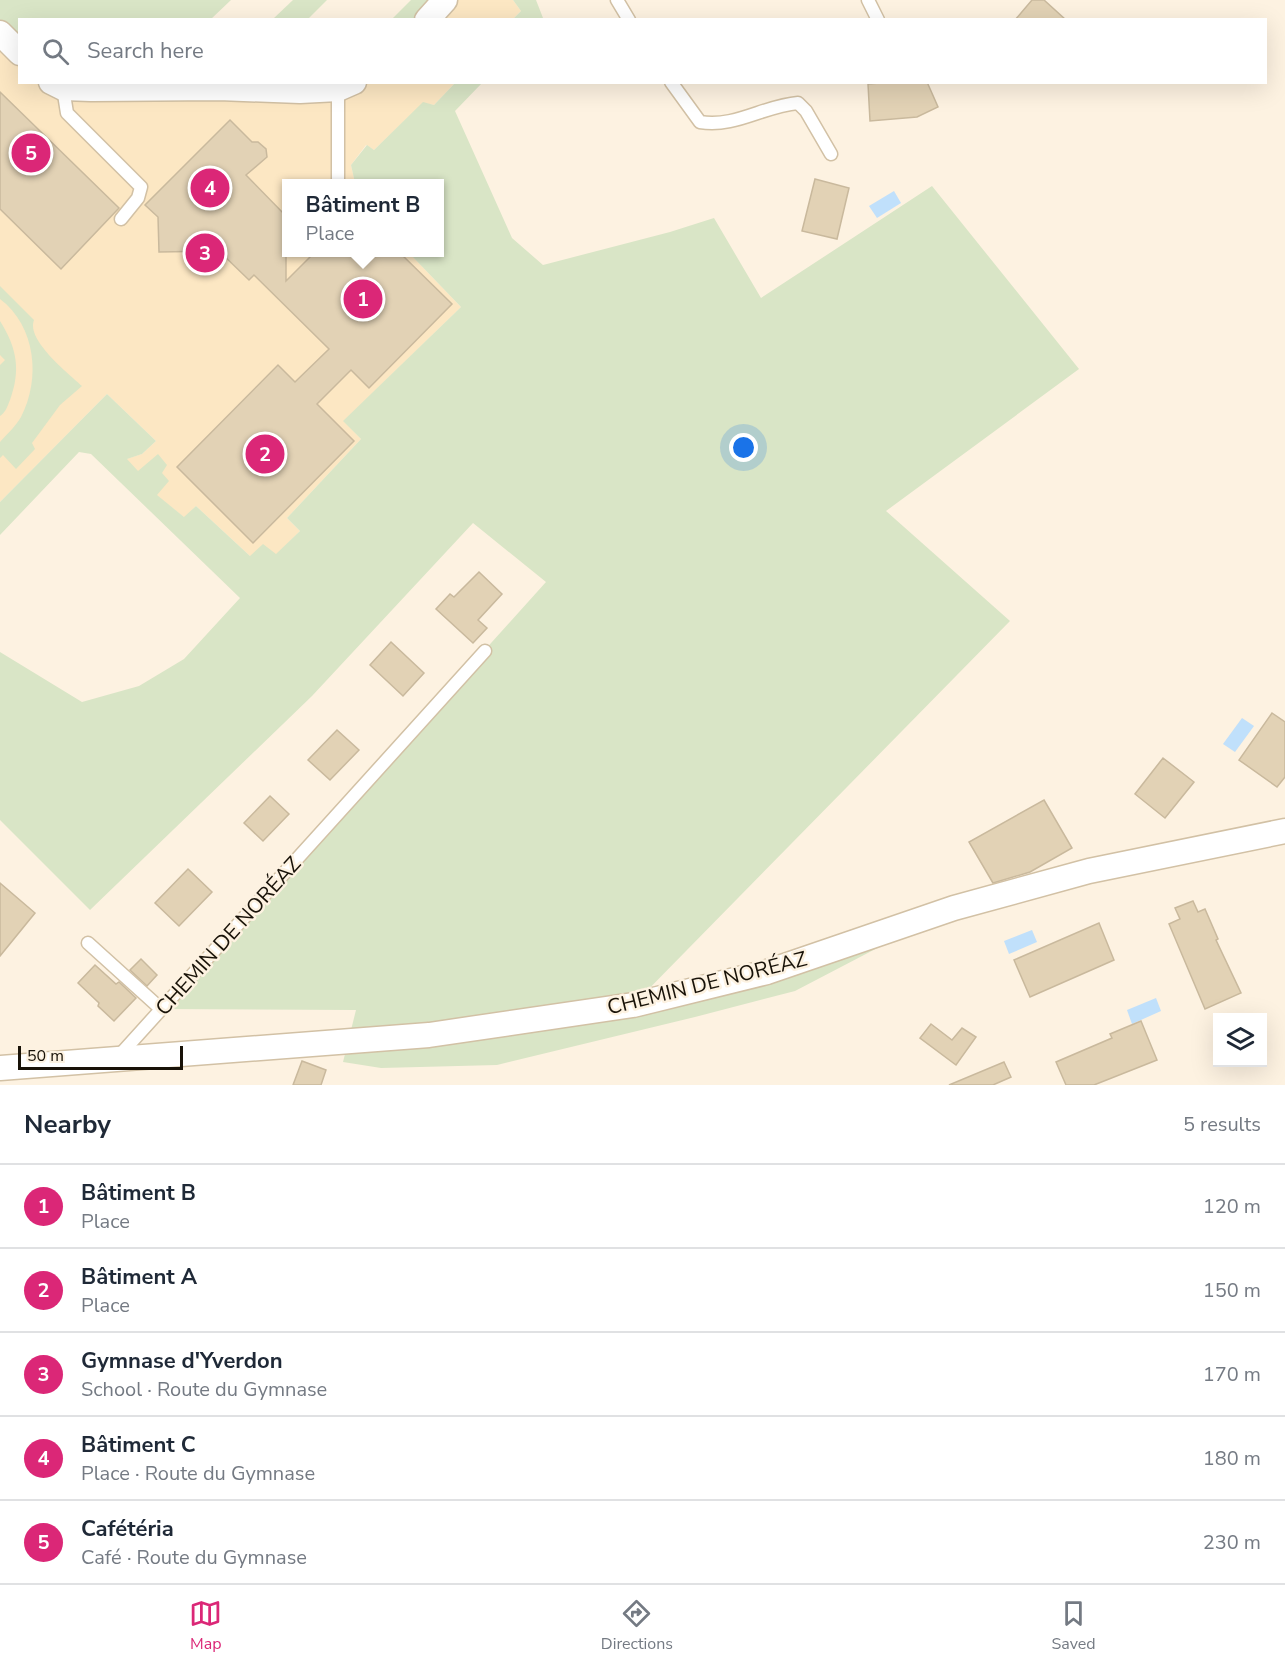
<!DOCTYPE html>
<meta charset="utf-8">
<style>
:root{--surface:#fff;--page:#f6f6f7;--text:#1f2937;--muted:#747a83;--line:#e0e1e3;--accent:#db2777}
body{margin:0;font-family:"Nunito Sans",sans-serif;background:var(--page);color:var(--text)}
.controls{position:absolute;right:18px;bottom:18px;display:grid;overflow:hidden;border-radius:0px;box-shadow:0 6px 24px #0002}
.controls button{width:54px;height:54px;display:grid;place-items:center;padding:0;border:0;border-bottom:2px solid var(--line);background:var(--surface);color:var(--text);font:30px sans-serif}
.scale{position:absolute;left:18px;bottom:15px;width:165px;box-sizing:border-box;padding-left:6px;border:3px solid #181208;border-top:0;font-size:16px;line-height:21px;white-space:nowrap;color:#181208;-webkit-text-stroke:4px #fdf2e1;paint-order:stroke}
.you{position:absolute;left:744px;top:448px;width:21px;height:21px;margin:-15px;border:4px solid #fff;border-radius:50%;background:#1a73e8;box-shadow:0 0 0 9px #1a73e833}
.badge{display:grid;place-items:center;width:39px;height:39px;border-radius:50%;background:var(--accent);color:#fff;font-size:20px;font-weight:700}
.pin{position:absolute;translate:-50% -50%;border:3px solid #fff;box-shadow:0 2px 6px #0006}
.popup{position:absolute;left:282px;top:179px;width:162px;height:78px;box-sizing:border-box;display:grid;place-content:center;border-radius:0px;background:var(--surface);filter:drop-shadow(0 2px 4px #0005);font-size:20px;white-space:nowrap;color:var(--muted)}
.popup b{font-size:22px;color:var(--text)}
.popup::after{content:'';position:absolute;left:50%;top:100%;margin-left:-12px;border:12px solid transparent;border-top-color:var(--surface)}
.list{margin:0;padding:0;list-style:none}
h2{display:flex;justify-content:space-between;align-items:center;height:78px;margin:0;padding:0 24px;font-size:26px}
h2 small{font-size:20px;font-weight:400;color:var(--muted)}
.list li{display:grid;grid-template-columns:39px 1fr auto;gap:18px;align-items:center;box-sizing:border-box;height:84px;padding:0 24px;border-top:2px solid var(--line)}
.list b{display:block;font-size:22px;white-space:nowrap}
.list p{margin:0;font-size:20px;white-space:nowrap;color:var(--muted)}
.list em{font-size:20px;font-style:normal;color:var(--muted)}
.icon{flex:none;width:33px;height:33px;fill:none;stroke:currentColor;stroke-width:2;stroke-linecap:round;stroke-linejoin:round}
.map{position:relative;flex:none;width:1285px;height:1085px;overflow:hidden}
.search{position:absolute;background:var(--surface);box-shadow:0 6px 24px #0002;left:18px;right:18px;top:18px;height:66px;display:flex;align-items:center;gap:15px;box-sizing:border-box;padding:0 21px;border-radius:0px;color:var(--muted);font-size:22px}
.sheet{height:498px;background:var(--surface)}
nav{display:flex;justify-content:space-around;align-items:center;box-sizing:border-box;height:84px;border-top:2px solid var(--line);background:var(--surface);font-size:16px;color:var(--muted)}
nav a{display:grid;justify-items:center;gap:3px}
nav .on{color:var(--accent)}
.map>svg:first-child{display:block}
.built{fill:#fce7c3}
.green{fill:#d9e5c6}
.water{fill:#c0e0fb}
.building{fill:#e2d2b5;stroke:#c9b99d;stroke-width:1.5}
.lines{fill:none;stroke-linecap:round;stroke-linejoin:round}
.service-casing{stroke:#d2c1a5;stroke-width:15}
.minor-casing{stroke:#d2c1a5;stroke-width:27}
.service{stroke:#fff;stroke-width:12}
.minor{stroke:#fff;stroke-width:24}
.labels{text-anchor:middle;stroke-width:5;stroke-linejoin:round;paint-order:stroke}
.street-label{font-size:21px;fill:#181208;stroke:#fdf2e1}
</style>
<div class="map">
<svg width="1285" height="1085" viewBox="0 0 1285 1085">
<rect width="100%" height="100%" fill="#fdf2e1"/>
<g class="built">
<polygon points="446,0 513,0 521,11 513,19 427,20"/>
<polygon points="0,33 19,53 20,82 455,83 434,105 423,103 374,150 366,145 351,165 355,183 286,184 286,252 409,253 461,307 344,421 361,439 287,518 300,531 276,555 250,556 196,506 185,518 156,495 126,459 142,454 156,441 107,394 0,502"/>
</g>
<g class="green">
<polygon points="0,0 231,0 211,19 20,20 19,53 0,33"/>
<polygon points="293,0 327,0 308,19 273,19"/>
<polygon points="411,0 446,0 427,19 391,20"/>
<polygon points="513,0 536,0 543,18 541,19 513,19 521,11"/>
<polygon points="455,83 482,83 455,111 512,238 543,265 670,232 714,218 761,298 932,186 1079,369 886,511 1010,621 634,1004 954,908 795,991 695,1017 497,1065 381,1068 343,1062 356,1010 161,1009 546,582 473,523 312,696 90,910 0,820 0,652 82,702 139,686 184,659 240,598 91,454 79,452 0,535 0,502 107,394 156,441 142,454 127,459 138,471 158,454 167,465 162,473 169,481 157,495 184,517 196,506 250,556 263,544 276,554 300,531 287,518 361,439 343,421 461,307 409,253 440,252 440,184 355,183 351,165 367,145 374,150 423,102 434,105"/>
<path d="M 0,286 L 34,320 C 26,340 68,373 82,386 L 60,405 L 32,443 L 35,449 L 16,469 L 3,455 L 0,458 L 0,442 C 7,434 16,426 21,417 C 41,379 36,326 0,299 Z"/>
<path d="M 0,321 C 17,348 21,370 10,400 C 7,407 6,412 0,416 L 0,365 L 5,360 L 0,355 Z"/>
</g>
<g class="water">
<polygon points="894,191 901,203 877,218 869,206"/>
<polygon points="1242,718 1254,726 1235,752 1223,744"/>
<polygon points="1032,930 1037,942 1009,954 1004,941"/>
<polygon points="1156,998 1161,1011 1132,1024 1127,1010"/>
</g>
<g class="building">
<polygon points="1032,0 1044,0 1066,20 1015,20"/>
<polygon points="891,82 927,82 938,107 917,117 870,121 868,84"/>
<polygon points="0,92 119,208 61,269 0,209"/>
<polygon points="230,120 252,142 258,142 266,149 267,157 246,175 286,216 286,281 315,252 399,252 452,304 369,388 351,370 317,404 354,441 253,543 177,467 278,365 295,382 329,349 254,275 249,280 219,251 159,252 158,217 145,205"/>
<polygon points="815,179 849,188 837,239 802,231"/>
<polygon points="479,572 502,594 478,620 487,628 473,643 436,609 450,594 454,597"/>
<polygon points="391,642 424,673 403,696 370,665"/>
<polygon points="1272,713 1285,722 1285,777 1277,787 1239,760"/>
<polygon points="337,730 359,750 330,780 308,760"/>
<polygon points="1163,758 1194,782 1165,818 1135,794"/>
<polygon points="270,796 289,814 263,841 244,823"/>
<polygon points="1044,800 1072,848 1030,872 993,883 969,842"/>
<polygon points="188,869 212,892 179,926 155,903"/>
<polygon points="0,883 35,913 0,956"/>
<polygon points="1193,901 1198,912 1205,909 1218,939 1216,940 1241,993 1205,1009 1169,924 1180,919 1175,908"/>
<polygon points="1099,923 1114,960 1030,997 1014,960"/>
<polygon points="141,959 157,975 147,986 130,970"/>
<polygon points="95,965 116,984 119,982 136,998 114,1021 98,1006 99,1003 78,983"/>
<polygon points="1141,1021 1157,1060 1094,1085 1066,1085 1056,1062 1112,1038 1110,1034"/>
<polygon points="931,1024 952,1040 962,1028 976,1037 956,1065 920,1038"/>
<polygon points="302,1061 326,1070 321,1085 293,1085"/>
<polygon points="1004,1062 1011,1077 993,1085 949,1085"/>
</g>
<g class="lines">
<g class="service-casing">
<g id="service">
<polyline points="617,0 629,20"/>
<polyline points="868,0 878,20"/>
<path d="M 671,82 L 700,122 C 735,128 763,106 798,103 L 806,111 L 831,154"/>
<polyline points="63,88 67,113 141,187 138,198 121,219"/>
<polyline points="338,184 338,89"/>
<polyline points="88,943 161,1009"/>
<polyline points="118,1057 485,651"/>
</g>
</g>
<g class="minor-casing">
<g id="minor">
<polyline points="427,20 445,0"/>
<polyline points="0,33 20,53"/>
<polyline points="51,82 63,88 91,89 219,88 300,91 338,89 354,82"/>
<polyline points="0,1068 429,1035 633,1005 767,972 954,908 1089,871 1285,831"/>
</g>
</g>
<use href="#service" class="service"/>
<use href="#minor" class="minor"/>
</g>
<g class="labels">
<g class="street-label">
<text transform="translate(228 936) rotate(-48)" y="7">CHEMIN DE NORÉAZ</text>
<text transform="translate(707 983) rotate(-14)" y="7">CHEMIN DE NORÉAZ</text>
</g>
</g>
</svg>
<div class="controls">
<button><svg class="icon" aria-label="layers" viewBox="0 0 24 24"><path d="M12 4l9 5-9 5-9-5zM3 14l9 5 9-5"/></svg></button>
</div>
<div class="scale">50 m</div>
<div class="you"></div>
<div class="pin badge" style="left:363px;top:299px">1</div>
<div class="popup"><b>Bâtiment B</b>Place</div>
<div class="pin badge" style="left:265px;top:454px">2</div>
<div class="pin badge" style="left:205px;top:253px">3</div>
<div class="pin badge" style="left:210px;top:188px">4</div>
<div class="pin badge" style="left:31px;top:153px">5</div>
<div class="search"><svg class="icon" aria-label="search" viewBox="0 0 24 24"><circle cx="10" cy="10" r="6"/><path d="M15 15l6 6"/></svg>Search here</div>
</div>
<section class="sheet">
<h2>Nearby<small>5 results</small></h2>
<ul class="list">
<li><span class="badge">1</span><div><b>Bâtiment B</b><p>Place</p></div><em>120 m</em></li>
<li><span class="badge">2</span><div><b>Bâtiment A</b><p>Place</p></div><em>150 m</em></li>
<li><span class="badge">3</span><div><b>Gymnase d'Yverdon</b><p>School · Route du Gymnase</p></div><em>170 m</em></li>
<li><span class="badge">4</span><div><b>Bâtiment C</b><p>Place · Route du Gymnase</p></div><em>180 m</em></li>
<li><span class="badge">5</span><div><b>Cafétéria</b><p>Café · Route du Gymnase</p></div><em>230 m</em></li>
</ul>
</section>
<nav>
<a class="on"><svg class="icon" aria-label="map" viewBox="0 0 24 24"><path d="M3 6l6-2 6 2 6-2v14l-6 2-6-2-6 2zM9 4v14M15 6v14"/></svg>Map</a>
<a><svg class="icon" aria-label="directions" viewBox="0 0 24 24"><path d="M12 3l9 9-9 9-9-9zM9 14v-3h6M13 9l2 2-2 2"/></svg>Directions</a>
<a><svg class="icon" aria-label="saved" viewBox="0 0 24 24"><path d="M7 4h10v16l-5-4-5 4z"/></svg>Saved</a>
</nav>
